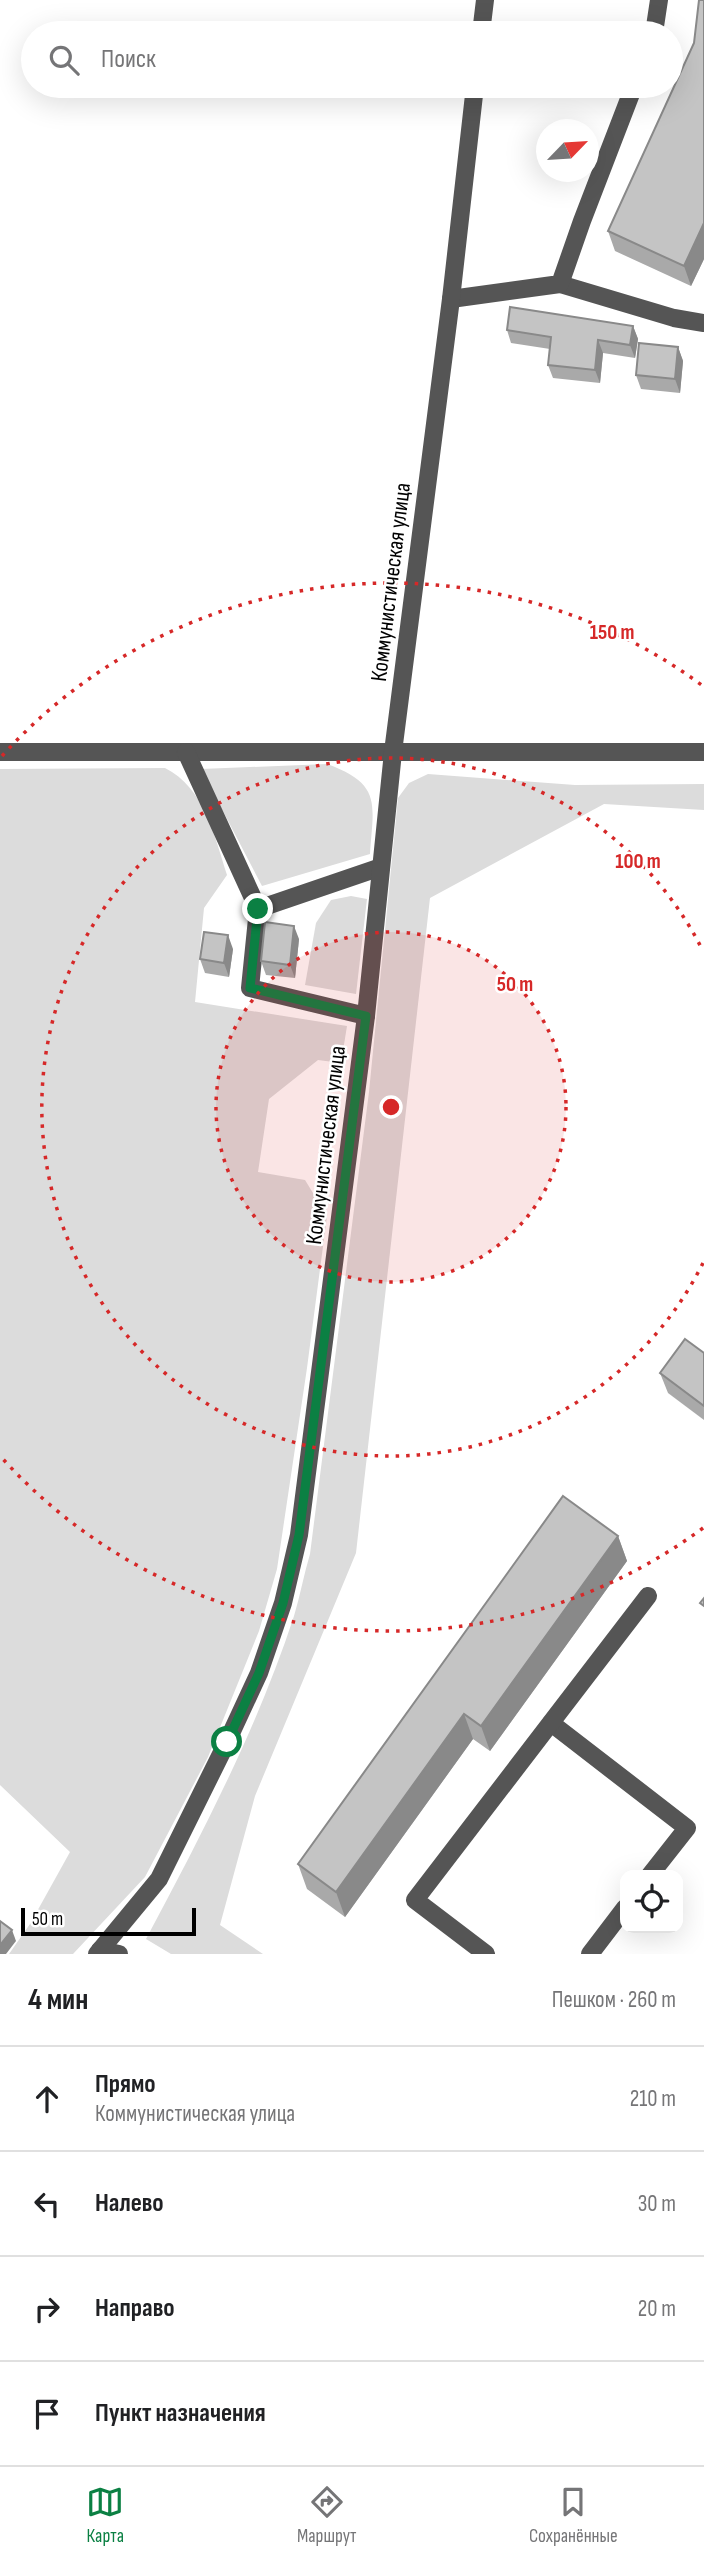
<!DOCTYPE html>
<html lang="ru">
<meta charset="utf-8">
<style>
:root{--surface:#fff;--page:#f2f2f2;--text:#202124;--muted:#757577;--line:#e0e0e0;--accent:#0b8043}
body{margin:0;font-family:"Sofia Sans Condensed",sans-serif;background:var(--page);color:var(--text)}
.controls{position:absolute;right:21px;bottom:21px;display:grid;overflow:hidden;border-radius:14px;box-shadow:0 7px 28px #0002}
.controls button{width:63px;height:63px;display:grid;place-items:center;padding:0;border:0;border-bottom:2px solid var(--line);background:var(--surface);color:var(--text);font:35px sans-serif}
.compass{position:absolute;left:536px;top:119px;width:63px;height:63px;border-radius:50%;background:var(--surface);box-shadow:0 7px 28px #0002;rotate:65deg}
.scale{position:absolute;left:21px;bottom:18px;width:175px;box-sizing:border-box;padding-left:7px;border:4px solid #000;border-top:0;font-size:19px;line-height:24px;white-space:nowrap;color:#000;-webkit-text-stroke:5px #fff;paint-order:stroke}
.stop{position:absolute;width:21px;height:21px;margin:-16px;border:5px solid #0b8043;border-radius:50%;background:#fff}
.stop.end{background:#0b8043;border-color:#fff;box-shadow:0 2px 7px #0008}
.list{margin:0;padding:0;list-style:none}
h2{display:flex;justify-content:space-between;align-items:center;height:91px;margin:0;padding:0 28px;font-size:30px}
h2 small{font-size:23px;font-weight:400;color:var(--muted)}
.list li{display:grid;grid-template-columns:46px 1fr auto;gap:21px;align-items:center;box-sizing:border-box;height:105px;padding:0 28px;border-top:2px solid var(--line)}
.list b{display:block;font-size:26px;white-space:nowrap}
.list p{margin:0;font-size:23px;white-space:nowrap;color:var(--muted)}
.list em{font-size:23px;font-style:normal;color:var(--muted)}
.icon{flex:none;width:38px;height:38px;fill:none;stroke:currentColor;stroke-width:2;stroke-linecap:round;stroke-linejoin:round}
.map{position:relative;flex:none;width:704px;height:1954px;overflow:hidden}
.search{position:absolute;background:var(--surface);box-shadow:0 7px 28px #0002;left:21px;right:21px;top:21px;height:77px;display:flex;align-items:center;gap:18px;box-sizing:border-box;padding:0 24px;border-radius:38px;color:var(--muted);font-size:26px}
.sheet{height:511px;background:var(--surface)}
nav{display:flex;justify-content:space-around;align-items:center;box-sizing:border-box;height:98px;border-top:2px solid var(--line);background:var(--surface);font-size:19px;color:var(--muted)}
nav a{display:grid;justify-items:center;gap:4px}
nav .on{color:var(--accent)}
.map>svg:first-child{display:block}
.green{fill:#dcdcdc}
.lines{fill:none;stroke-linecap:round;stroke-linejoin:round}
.minor{stroke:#555;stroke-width:18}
.wall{fill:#a9a9a9}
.shaded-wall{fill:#898989}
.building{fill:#c4c4c4;stroke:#898989;stroke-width:2}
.route{stroke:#0b8043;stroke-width:9}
.ring{fill:none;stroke:#d62828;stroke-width:3.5;stroke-dasharray:3.5 7}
.labels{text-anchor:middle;stroke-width:5;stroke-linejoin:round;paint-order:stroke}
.street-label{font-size:23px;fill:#000;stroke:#fff}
.centre{fill:#d62828;stroke:#fff;stroke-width:3.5}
.ring-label{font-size:21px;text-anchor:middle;font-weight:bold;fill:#d62828;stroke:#fff;stroke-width:5;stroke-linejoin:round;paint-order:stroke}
</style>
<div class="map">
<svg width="704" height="1954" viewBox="0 0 704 1954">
<rect width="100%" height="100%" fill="#fff"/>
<g class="green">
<path d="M 327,764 C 383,784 373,805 370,854 L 262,886 L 201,769 Z"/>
<path d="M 165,768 C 204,787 215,837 227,875 L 204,908 L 195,1002 L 347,1026 L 341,1063 L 318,1060 L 269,1099 L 258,1172 L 305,1180 L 327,1216 L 307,1368 L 277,1569 L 259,1631 L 208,1757 L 145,1877 L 73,1954 L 9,1954 L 30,1924 L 70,1852 L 0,1785 L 0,769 Z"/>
<path d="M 428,774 L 575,785 L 704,784 L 704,810 L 604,804 L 430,898 L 356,1553 L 255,1796 L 220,1925 L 263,1954 L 171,1954 L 146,1939 C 202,1834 257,1729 294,1616 C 300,1596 304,1574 310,1554 L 369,1092 L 398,798 L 409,783 Z"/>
<polygon points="351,896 367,899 356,994 305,985 316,923 331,900"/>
</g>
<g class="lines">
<g class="minor">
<polyline points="481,33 485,0"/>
<polyline points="654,33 659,0"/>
<polyline points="560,284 674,318 704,323"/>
<polyline points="451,299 560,284 582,221 634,86"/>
<polyline points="0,752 704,752"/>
<polyline points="186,752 258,909 250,988 366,1016"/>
<polyline points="258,909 381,867"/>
<polyline points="551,1723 687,1828 650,1875"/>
<polyline points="100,1950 119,1954"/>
<polyline points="97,1954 159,1879 227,1742 259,1673 283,1603 299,1535 366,1016 393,752 451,299 475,86"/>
<polyline points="486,1954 415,1900 648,1596"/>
<polyline points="590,1954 625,1908"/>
</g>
</g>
<g class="wall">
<polygon points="704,0 704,259 691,286 615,251 608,231 694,43"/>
<polygon points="633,326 638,339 635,358 603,353 600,383 553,378 548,365 550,349 511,343 507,330"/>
<polygon points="678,347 683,361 680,393 641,389 636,375"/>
<polygon points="299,939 295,978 266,975 261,961"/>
<polygon points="233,949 229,977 205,973 200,959"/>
<polygon points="704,1353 704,1420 668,1393 660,1373"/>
<polygon points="618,1536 627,1561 490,1751 473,1739 345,1917 307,1889 298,1864"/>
</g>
<g class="shaded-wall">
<polygon points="704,223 704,259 691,286 684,266"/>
<polygon points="633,326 638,339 635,358 630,345"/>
<polygon points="598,340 603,353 600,383 595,370"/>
<polygon points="678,347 683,361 680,393 675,379"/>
<polygon points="294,926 299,939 295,978 290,965"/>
<polygon points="228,935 233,949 229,977 224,963"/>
<polygon points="618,1536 627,1561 490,1751 481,1726"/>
<polygon points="464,1714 473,1739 345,1917 336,1892"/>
<polygon points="12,1930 16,1941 6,1954 0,1954 0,1945"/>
</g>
<g class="building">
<polygon points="699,0 704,0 704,223 684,266 608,231 694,43"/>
<polygon points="510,307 633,326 630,345 598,340 595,370 548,365 551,337 507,330"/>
<polygon points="639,343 678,347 675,379 636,375"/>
<polygon points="265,922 294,926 290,965 261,961"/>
<polygon points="204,932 228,935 224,963 200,959"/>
<polygon points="685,1339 704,1353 704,1406 660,1373"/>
<polygon points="563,1496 618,1536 481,1726 464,1714 336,1892 298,1864"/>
<polygon points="704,1598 704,1606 700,1603"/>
<polygon points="0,1921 12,1930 0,1945"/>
</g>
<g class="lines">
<polyline class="route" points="227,1742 259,1673 283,1603 299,1535 366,1016 250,988 258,909"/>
</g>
<circle cx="391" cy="1107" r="175" fill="#d62828" fill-opacity=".12"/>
<g class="ring">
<circle cx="391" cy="1107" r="175"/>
<path d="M703 1263A349 349 0 1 1 703 951"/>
<path d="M703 1528A524 524 0 0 1 2 1458M2 756A524 524 0 0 1 703 686"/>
</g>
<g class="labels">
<g class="street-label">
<text transform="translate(390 582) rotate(-83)" y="8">Коммунистическая улица</text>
<text transform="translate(325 1145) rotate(-83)" y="8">Коммунистическая улица</text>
</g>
</g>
<circle cx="391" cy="1107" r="10" class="centre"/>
<g class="ring-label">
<text x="612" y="639">150 m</text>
<text x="638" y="868">100 m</text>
<text x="515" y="991">50 m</text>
</g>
</svg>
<div class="controls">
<button><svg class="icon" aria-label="locate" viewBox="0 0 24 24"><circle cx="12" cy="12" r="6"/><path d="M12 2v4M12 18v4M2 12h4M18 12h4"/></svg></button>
</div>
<svg class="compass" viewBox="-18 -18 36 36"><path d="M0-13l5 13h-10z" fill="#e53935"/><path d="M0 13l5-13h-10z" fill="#757577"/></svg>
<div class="scale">50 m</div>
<div class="stop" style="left:227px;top:1742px"></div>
<div class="stop end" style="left:258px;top:909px"></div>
<div class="search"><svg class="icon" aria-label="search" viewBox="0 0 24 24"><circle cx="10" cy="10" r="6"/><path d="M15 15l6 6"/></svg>Поиск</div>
</div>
<section class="sheet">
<h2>4 мин<small>Пешком · 260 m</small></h2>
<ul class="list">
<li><svg class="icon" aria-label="ahead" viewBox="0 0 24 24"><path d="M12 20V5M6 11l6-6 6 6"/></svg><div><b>Прямо</b><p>Коммунистическая улица</p></div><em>210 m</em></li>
<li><svg class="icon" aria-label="left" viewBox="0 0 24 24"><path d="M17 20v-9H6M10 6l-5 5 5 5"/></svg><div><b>Налево</b></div><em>30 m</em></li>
<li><svg class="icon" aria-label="right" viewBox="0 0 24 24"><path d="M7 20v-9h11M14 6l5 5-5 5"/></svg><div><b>Направо</b></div><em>20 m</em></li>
<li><svg class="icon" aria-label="arrive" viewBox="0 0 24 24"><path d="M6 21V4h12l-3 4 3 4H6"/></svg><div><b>Пункт назначения</b></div></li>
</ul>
</section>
<nav>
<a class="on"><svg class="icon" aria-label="map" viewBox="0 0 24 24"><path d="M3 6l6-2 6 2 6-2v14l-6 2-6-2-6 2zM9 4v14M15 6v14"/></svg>Карта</a>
<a><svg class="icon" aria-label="directions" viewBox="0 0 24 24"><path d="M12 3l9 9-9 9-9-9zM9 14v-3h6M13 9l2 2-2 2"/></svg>Маршрут</a>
<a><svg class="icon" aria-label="saved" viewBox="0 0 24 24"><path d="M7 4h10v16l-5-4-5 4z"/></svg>Сохранённые</a>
</nav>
